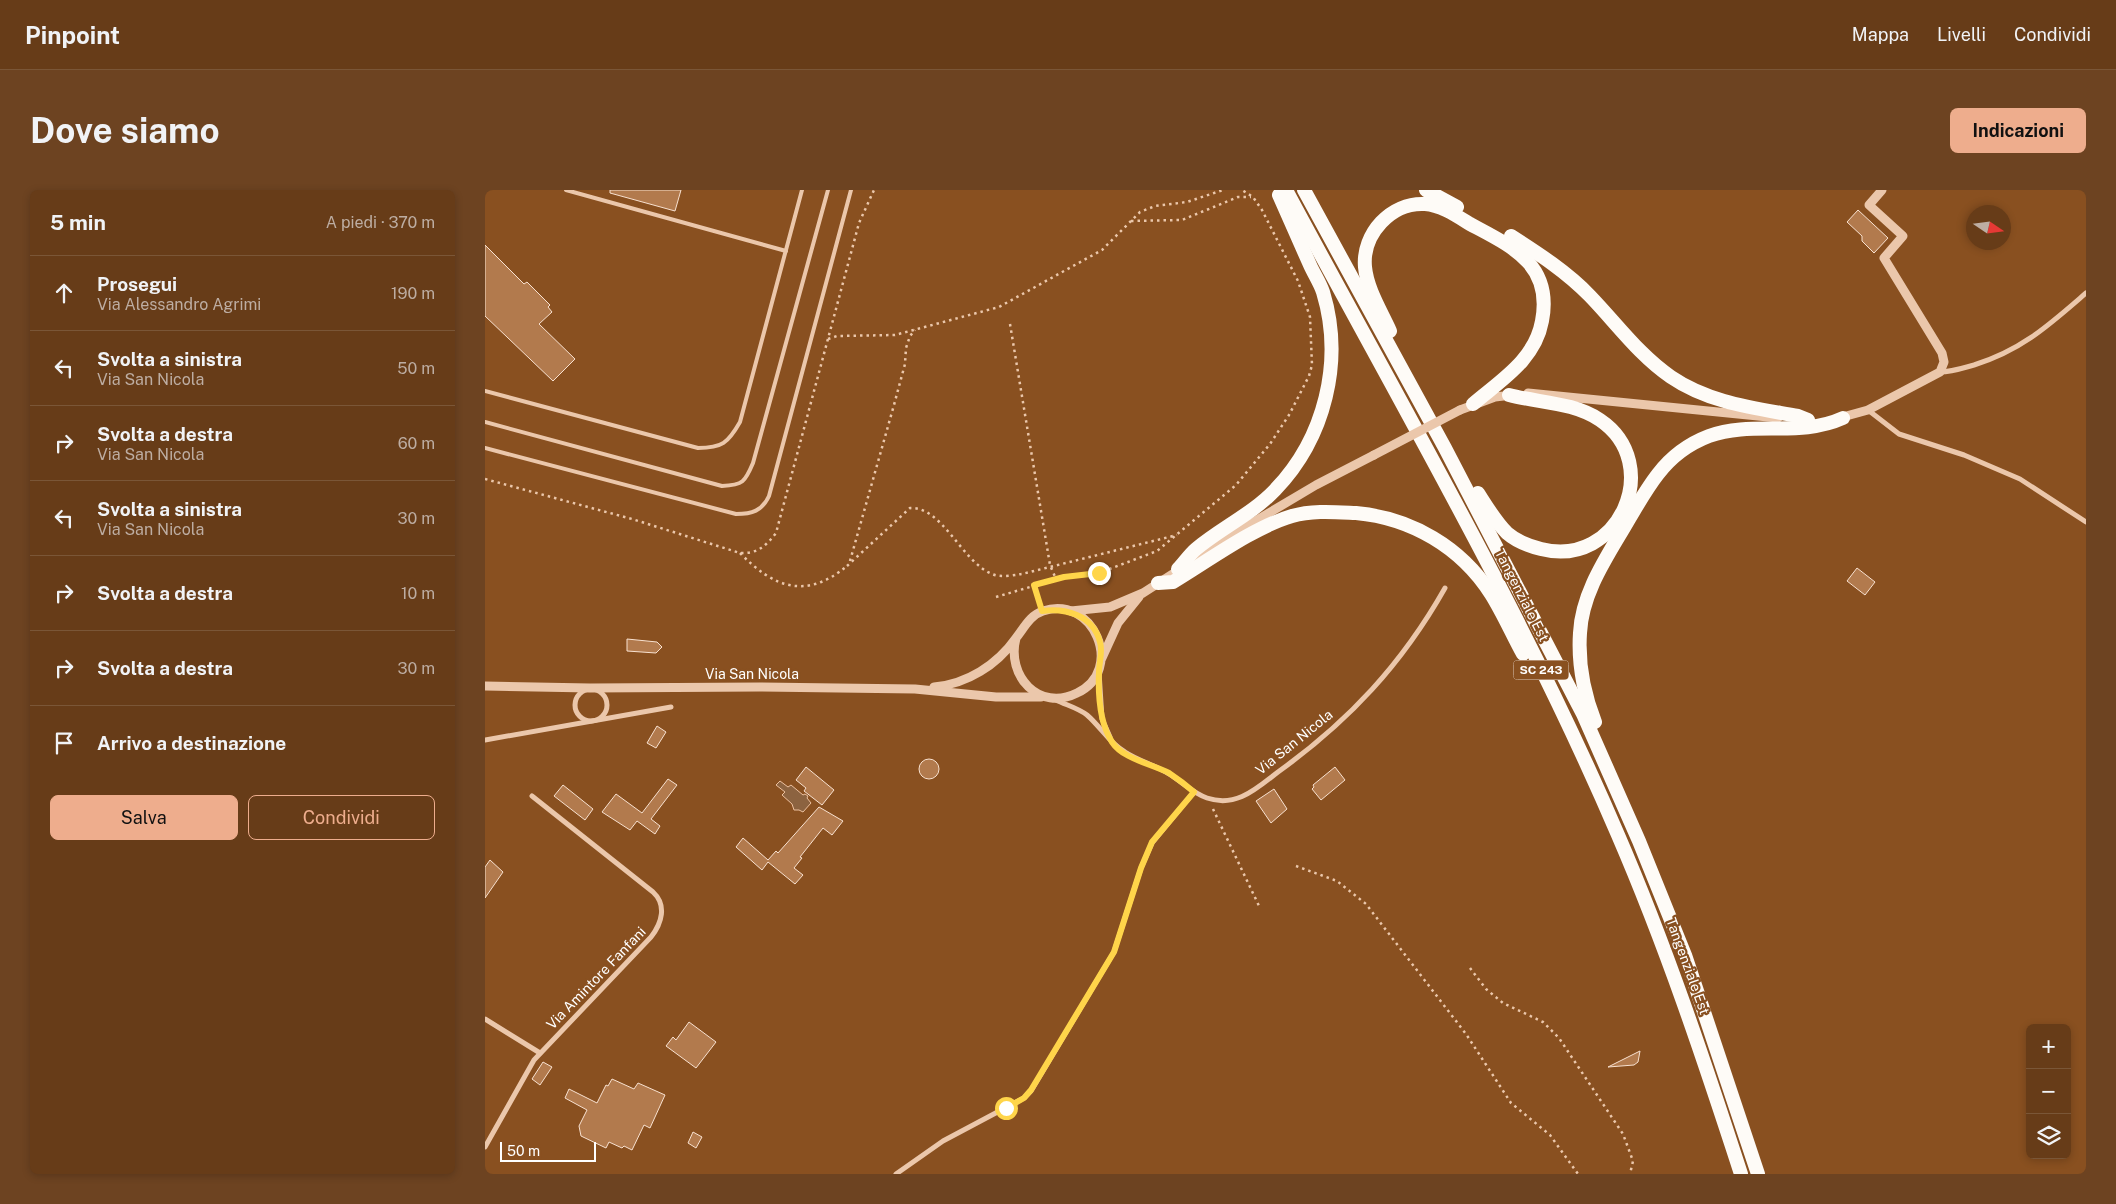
<!DOCTYPE html>
<html lang="it">
<meta charset="utf-8">
<style>
:root{--surface:#673c18;--page:#6d4321;--text:#f1f3f6;--muted:#bdada2;--line:#7a5637;--accent:#eead8d}
body{margin:0;font-family:"Public Sans",sans-serif;background:var(--page);color:var(--text)}
.controls{position:absolute;right:15px;bottom:15px;display:grid;overflow:hidden;border-radius:8px;box-shadow:0 2px 8px #0003}
.controls button{width:45px;height:45px;display:grid;place-items:center;padding:0;border:0;border-bottom:1px solid var(--line);background:var(--surface);color:var(--text);font:25px sans-serif}
.compass{position:absolute;left:1481px;top:15px;width:45px;height:45px;border-radius:50%;background:var(--surface);box-shadow:0 2px 8px #0003;rotate:103deg}
.scale{position:absolute;left:15px;bottom:12px;width:96px;box-sizing:border-box;padding-left:5px;border:2px solid #fff;border-top:0;font-size:14px;line-height:18px;white-space:nowrap;color:#fff;-webkit-text-stroke:4px #895020;paint-order:stroke}
.stop{position:absolute;width:15px;height:15px;margin:-11px;border:4px solid #ffd54a;border-radius:50%;background:#fff}
.stop.end{background:#ffd54a;border-color:#fff;box-shadow:0 1px 5px #0008}
.list{margin:0;padding:0;list-style:none}
h2{display:flex;justify-content:space-between;align-items:center;height:65px;margin:0;padding:0 20px;font-size:21px}
h2 small{font-size:16px;font-weight:400;color:var(--muted)}
.list li{display:grid;grid-template-columns:32px 1fr auto;gap:15px;align-items:center;box-sizing:border-box;height:75px;padding:0 20px;border-top:1px solid var(--line)}
.list b{display:block;font-size:19px;white-space:nowrap}
.list p{margin:0;font-size:16px;white-space:nowrap;color:var(--muted)}
.list em{font-size:16px;font-style:normal;color:var(--muted)}
.actions{display:flex;gap:10px;padding:15px 20px}
.actions a{flex:1;padding:11px 0;border:1px solid var(--accent);border-radius:8px;text-align:center;font-size:18px;color:var(--accent)}
.actions .main{background:var(--accent);color:#111}
.icon{flex:none;width:28px;height:28px;fill:none;stroke:currentColor;stroke-width:2;stroke-linecap:round;stroke-linejoin:round}
.map{position:relative;flex:none;width:1601px;height:984px;overflow:hidden;border-radius:8px}
header{display:flex;align-items:center;gap:30px;box-sizing:border-box;height:70px;padding:0 25px;background:var(--surface);border-bottom:1px solid var(--line)}
header strong{font-size:24px}
nav{display:flex;gap:28px;margin-inline-start:auto;font-size:18px}
.intro{display:flex;align-items:center;justify-content:space-between;box-sizing:border-box;height:120px;padding:0 30px}
h1{margin:0;font-size:35px}
.button{padding:12px 22px;border-radius:8px;background:var(--accent);color:#111;font-size:18px;font-weight:700}
main{display:flex;gap:30px;padding:0 30px}
aside{flex:1;background:var(--surface);border-radius:8px;box-shadow:0 2px 8px #0003}
.map>svg:first-child{display:block}
.water{fill:#8c6340;stroke:#ecc09f}
.building{fill:#b27a4d;stroke:#f8e1d0}
.lines{fill:none;stroke-linecap:round;stroke-linejoin:round}
.path{stroke:#ebc7ab;stroke-width:2.5;stroke-dasharray:2.5 4;stroke-linecap:butt}
.service{stroke:#ebc7ab;stroke-width:4}
.minor{stroke:#ebc7ab;stroke-width:5}
.tertiary{stroke:#ebc7ab;stroke-width:9}
.trunk{stroke:#fefbf7;stroke-width:14}
.tertiary-bridge{stroke:#ebc7ab;stroke-width:9}
.route{stroke:#ffd54a;stroke-width:6}
.labels{text-anchor:middle;stroke-width:4.5;stroke-linejoin:round;paint-order:stroke}
.shield{fill:#895020;stroke:#dccabc;stroke-width:1}
.shield-label{font-size:12px;font-weight:bold;fill:#fff}
.street-label{font-size:14px;fill:#fff;stroke:#895020}
</style>
<header>
<strong>Pinpoint</strong>
<nav><a>Mappa</a><a>Livelli</a><a>Condividi</a></nav>
</header>
<div class="intro"><h1>Dove siamo</h1><a class="button">Indicazioni</a></div>
<main>
<aside>
<h2>5 min<small>A piedi · 370 m</small></h2>
<ul class="list">
<li><svg class="icon" aria-label="ahead" viewBox="0 0 24 24"><path d="M12 20V5M6 11l6-6 6 6"/></svg><div><b>Prosegui</b><p>Via Alessandro Agrimi</p></div><em>190 m</em></li>
<li><svg class="icon" aria-label="left" viewBox="0 0 24 24"><path d="M17 20v-9H6M10 6l-5 5 5 5"/></svg><div><b>Svolta a sinistra</b><p>Via San Nicola</p></div><em>50 m</em></li>
<li><svg class="icon" aria-label="right" viewBox="0 0 24 24"><path d="M7 20v-9h11M14 6l5 5-5 5"/></svg><div><b>Svolta a destra</b><p>Via San Nicola</p></div><em>60 m</em></li>
<li><svg class="icon" aria-label="left" viewBox="0 0 24 24"><path d="M17 20v-9H6M10 6l-5 5 5 5"/></svg><div><b>Svolta a sinistra</b><p>Via San Nicola</p></div><em>30 m</em></li>
<li><svg class="icon" aria-label="right" viewBox="0 0 24 24"><path d="M7 20v-9h11M14 6l5 5-5 5"/></svg><div><b>Svolta a destra</b></div><em>10 m</em></li>
<li><svg class="icon" aria-label="right" viewBox="0 0 24 24"><path d="M7 20v-9h11M14 6l5 5-5 5"/></svg><div><b>Svolta a destra</b></div><em>30 m</em></li>
<li><svg class="icon" aria-label="arrive" viewBox="0 0 24 24"><path d="M6 21V4h12l-3 4 3 4H6"/></svg><div><b>Arrivo a destinazione</b></div></li>
</ul>
<div class="actions"><a class="main">Salva</a><a>Condividi</a></div>
</aside>
<div class="map">
<svg width="1601" height="984" viewBox="0 0 1601 984">
<rect width="100%" height="100%" fill="#895020"/>
<polygon class="water" points="295,591 303,597 306,595 318,605 320,604 323,606 322,608 326,613 318,622 314,620 309,620 307,614 297,605 300,602 291,595"/>
<g class="building">
<polygon points="125,0 196,0 190,21 125,3"/>
<polygon points="1373,20 1403,48 1389,63 1377,51 1377,46 1362,32"/>
<polygon points="0,55 39,94 42,92 65,115 63,117 67,122 54,134 90,169 68,191 0,126"/>
<polygon points="1372,378 1390,392 1380,405 1362,391"/>
<polygon points="142,449 172,452 177,457 171,463 142,461"/>
<polygon points="172,536 181,542 171,558 162,553"/>
<circle cx="444" cy="579" r="10"/>
<polygon points="321,577 349,600 337,615 319,601 321,598 311,590"/>
<polygon points="850,577 860,590 836,610 827,599 829,597 828,595"/>
<polygon points="183,589 192,595 166,629 175,636 170,644 152,631 145,640 117,622 131,604 157,623"/>
<polygon points="78,595 108,619 100,630 69,606"/>
<polygon points="789,599 802,619 786,633 771,611"/>
<polygon points="334,617 358,631 347,645 338,638 315,667 317,668 309,678 318,685 310,694 283,672 277,680 251,657 258,648 283,670 291,661 293,663"/>
<polygon points="5,670 18,682 0,708 0,677"/>
<polygon points="204,832 231,852 211,878 181,856 188,847 191,850"/>
<polygon points="1155,861 1153,872 1149,875 1123,877"/>
<polygon points="58,872 67,877 55,895 47,889"/>
<polygon points="127,889 149,899 153,893 180,905 165,938 159,935 147,960 139,956 137,958 124,952 121,958 96,946 94,936 102,920 80,908 84,899 112,913 121,895 123,896"/>
<polygon points="208,942 217,947 211,958 203,953"/>
</g>
<g class="lines">
<g class="path">
<polyline points="646,31 697,30 753,7 766,7"/>
<polyline points="525,134 565,375 571,389"/>
<polyline points="343,149 352,146 410,145 514,117 617,60 655,22 670,16 702,12 738,0"/>
<path d="M 0,289 L 147,329 L 255,363 C 272,364 281,356 291,343 L 374,33 L 389,0"/>
<path d="M 255,363 C 289,398 321,410 362,376"/>
<polyline points="365,371 409,215 420,174 421,158 425,146 430,140"/>
<path d="M 362,376 L 425,318 C 457,316 477,372 507,384 C 516,388 528,385 537,384 L 692,345"/>
<polyline points="549,395 554,412"/>
<polyline points="511,407 579,387 614,383 672,361 751,295 785,254 804,225 824,186 827,175 825,127 813,91 777,20 768,7 757,0"/>
<polyline points="728,619 775,718"/>
<polyline points="811,676 852,691 881,714 981,844 1026,913 1065,945 1093,984"/>
<polyline points="985,778 1001,799 1018,813 1058,832 1074,848 1138,944 1148,971 1145,984"/>
</g>
<g class="service">
<polyline points="81,0 301,61"/>
<path d="M 0,201 L 213,258 C 237,258 243,253 255,232 L 317,0"/>
<path d="M 0,232 L 237,296 C 258,295 260,292 268,273 L 343,0"/>
<path d="M 0,258 L 251,324 C 267,324 277,321 284,306 L 366,0"/>
</g>
<g class="minor">
<path d="M 1455,182 C 1467,182 1478,178 1489,175 C 1537,160 1564,135 1601,103"/>
<polyline points="1383,220 1414,244 1479,265 1535,289 1601,332"/>
<polyline points="614,482 617,529 625,547"/>
<circle cx="106" cy="515" r="16"/>
<path d="M 571,510 C 581,515 593,518 602,525 C 616,537 624,553 640,562 C 654,571 670,575 684,584 C 697,592 708,603 722,608 C 752,618 772,598 793,582 C 864,531 917,474 960,398"/>
<polyline points="0,550 186,517"/>
<polyline points="0,829 55,863"/>
<path d="M 0,957 L 49,870 L 166,747 C 177,733 182,715 168,702 L 47,606"/>
<polyline points="411,984 458,951 539,908 546,901 629,762 656,678 667,653 709,602"/>
</g>
<g class="tertiary">
<polyline points="1043,203 1293,228"/>
<polyline points="975,220 1010,207 1027,205"/>
<polyline points="1354,228 1383,220 1455,182 1459,172 1457,163 1399,68 1418,46 1384,15 1397,0"/>
<polyline points="586,421 625,417 658,403 767,333 831,295 889,265"/>
<polyline points="617,468 633,433 654,407"/>
<polyline points="0,496 105,498 275,497 430,499 511,507 556,507"/>
<path d="M 449,497 C 482,494 512,475 531,448 C 539,438 545,425 558,421 C 608,404 641,480 592,503 C 554,522 521,486 531,448"/>
</g>
<g class="trunk">
<path d="M 801,0 C 915,213 1038,423 1133,645 C 1181,756 1219,870 1256,984"/>
<polyline points="819,0 960,258 1098,524 1154,651 1200,765 1273,984"/>
<polyline points="941,0 972,17"/>
<path d="M 1026,46 C 1054,64 1082,82 1105,106 C 1132,134 1154,165 1186,187 C 1224,213 1270,218 1313,226 L 1323,230"/>
<path d="M 905,141 C 896,121 882,99 880,77 C 877,44 906,12 940,14 C 956,15 972,26 985,34 C 1026,56 1068,74 1057,131 C 1050,170 1016,190 988,214"/>
<path d="M 993,303 C 1002,317 1010,331 1022,343 C 1031,351 1044,356 1056,359 C 1134,379 1180,274 1115,230 C 1088,212 1055,213 1024,205"/>
<path d="M 693,379 C 699,373 704,365 711,359 C 736,338 767,324 790,300 C 840,248 859,171 838,102 C 835,93 829,84 825,75 C 815,52 804,28 794,5"/>
<path d="M 673,393 L 688,392 C 723,371 769,337 807,326 C 827,320 850,322 871,323 C 926,328 976,357 1006,404 C 1018,423 1027,444 1038,464"/>
<path d="M 1110,532 C 1099,504 1093,473 1095,443 C 1097,401 1124,364 1144,329 C 1153,314 1162,298 1173,284 C 1186,267 1203,254 1224,246 C 1268,230 1314,248 1358,228"/>
</g>
<polyline class="tertiary-bridge" points="889,265 975,220"/>
</g>
<g class="lines">
<path class="route" d="M 521,918 L 539,908 L 546,900 L 629,762 L 656,678 L 667,652 L 709,602 C 701,595 693,589 684,583 C 667,574 638,569 627,552 C 614,532 613,505 614,482 C 614,472 618,462 615,452 C 608,425 581,418 557,421 L 549,395 L 579,387 L 614,383"/>
</g>
<g class="labels">
<rect class="shield" x="1028.5" y="470.5" width="55" height="19" rx="4"/>
<g class="shield-label">
<text x="1056" y="484">SC 243</text>
</g>
<g class="street-label">
<text transform="translate(1037 405) rotate(63)" y="5">Tangenziale Est</text>
<text x="267" y="489">Via San Nicola</text>
<text transform="translate(809 552) rotate(-39)" y="5">Via San Nicola</text>
<text transform="translate(1203 776) rotate(70)" y="5">Tangenziale Est</text>
<text transform="translate(111 788) rotate(-46)" y="5">Via Amintore Fanfani</text>
</g>
</g>
</svg>
<div class="controls">
<button>+</button>
<button>−</button>
<button><svg class="icon" aria-label="layers" viewBox="0 0 24 24"><path d="M12 4l9 5-9 5-9-5zM3 14l9 5 9-5"/></svg></button>
</div>
<svg class="compass" viewBox="-18 -18 36 36"><path d="M0-13l5 13h-10z" fill="#e53935"/><path d="M0 13l5-13h-10z" fill="#bdada2"/></svg>
<div class="scale">50 m</div>
<div class="stop" style="left:521px;top:918px"></div>
<div class="stop end" style="left:614px;top:383px"></div>
</div>
</main>
